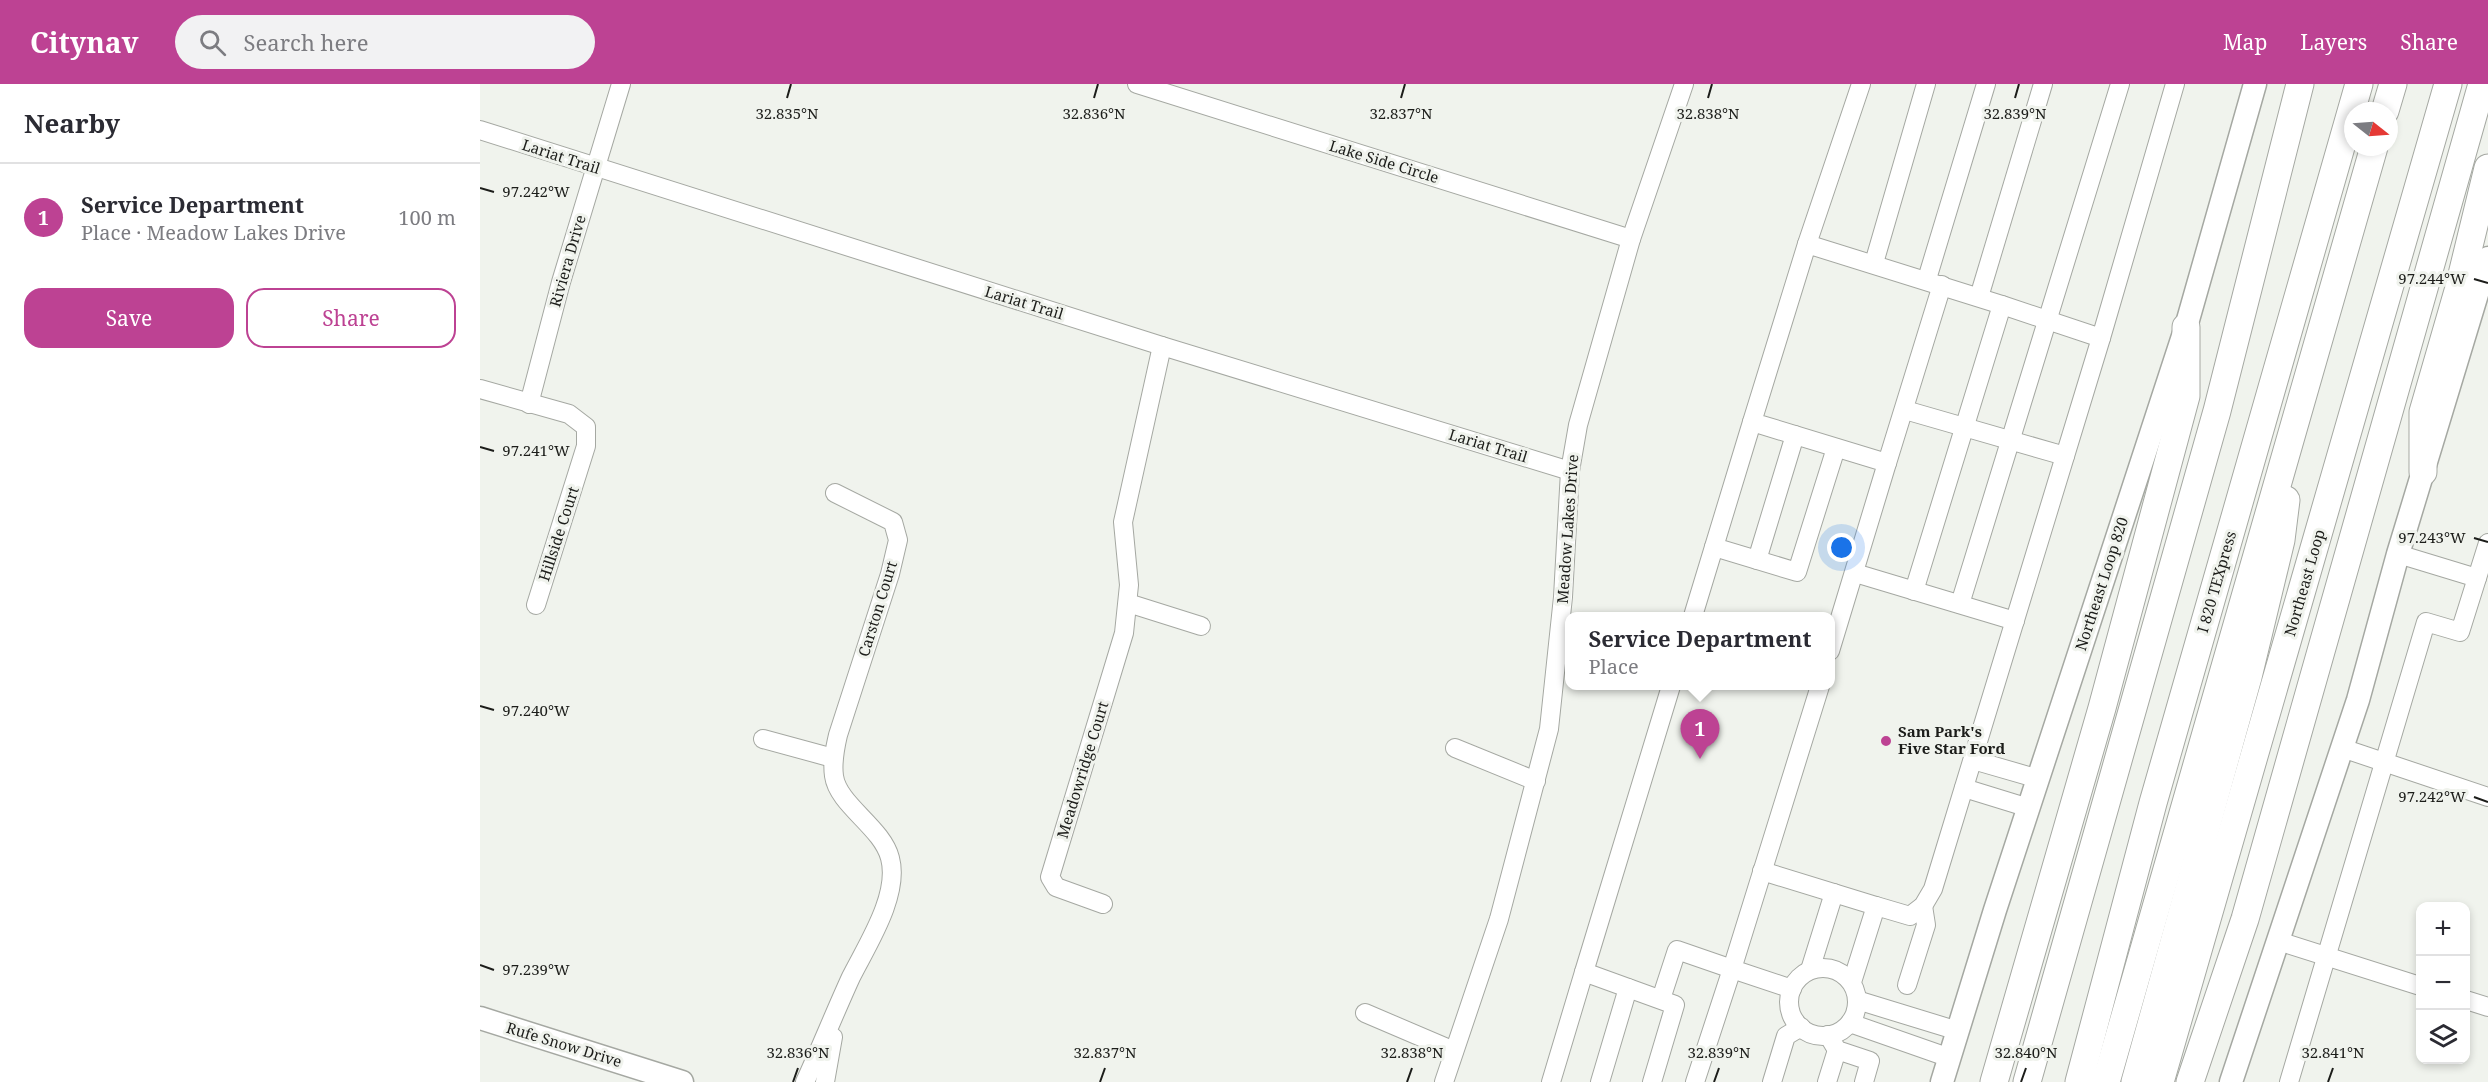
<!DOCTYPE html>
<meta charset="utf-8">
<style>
:root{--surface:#fff;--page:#f2f2f3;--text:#2b2b33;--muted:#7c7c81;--line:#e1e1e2;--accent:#bd4293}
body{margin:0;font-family:"Noto Serif",serif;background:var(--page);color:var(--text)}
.controls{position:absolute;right:18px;bottom:18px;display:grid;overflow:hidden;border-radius:12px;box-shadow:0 3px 9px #0003}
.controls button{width:54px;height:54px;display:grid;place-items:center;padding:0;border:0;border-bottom:2px solid var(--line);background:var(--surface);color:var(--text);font:30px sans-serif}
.compass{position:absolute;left:1864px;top:18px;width:54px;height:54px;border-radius:50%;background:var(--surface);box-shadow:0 3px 9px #0003;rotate:107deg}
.you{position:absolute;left:1362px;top:464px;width:21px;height:21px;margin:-15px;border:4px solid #fff;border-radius:50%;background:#1a73e8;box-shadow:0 0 0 9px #1a73e833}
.badge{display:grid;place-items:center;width:39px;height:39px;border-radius:50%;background:var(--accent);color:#fff;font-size:20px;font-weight:700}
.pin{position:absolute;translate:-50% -50px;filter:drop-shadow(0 2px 3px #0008)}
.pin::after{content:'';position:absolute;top:32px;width:21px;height:18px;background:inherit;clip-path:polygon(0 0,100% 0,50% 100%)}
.popup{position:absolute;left:1085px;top:528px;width:270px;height:78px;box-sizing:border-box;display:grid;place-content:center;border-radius:12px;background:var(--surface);filter:drop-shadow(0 2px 4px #0005);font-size:20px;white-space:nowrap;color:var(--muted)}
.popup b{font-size:22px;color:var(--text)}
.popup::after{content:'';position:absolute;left:50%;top:100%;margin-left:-12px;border:12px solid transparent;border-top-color:var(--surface)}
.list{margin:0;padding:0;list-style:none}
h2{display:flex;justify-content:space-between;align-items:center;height:78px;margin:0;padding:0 24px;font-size:26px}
h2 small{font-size:20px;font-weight:400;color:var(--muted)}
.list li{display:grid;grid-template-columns:39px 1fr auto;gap:18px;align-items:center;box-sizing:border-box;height:108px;padding:0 24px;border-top:2px solid var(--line)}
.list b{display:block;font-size:22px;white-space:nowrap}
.list p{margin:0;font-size:20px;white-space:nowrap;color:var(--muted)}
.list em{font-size:20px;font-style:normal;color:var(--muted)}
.actions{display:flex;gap:12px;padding:18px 24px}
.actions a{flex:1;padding:14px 0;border:2px solid var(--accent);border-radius:18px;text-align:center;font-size:21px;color:var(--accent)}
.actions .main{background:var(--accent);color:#fff}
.icon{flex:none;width:33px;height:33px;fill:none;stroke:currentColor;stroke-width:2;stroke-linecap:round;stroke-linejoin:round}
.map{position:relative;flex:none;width:2008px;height:998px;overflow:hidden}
header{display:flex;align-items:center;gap:36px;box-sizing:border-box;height:84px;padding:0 30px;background:var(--accent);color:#fff}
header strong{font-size:28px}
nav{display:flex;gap:33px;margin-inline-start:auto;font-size:21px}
.search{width:420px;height:54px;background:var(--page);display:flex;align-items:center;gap:15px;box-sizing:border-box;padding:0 21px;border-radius:33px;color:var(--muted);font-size:22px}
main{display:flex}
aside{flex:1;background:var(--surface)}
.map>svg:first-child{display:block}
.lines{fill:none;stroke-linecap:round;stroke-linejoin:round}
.minor-casing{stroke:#a5a8a2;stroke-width:20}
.major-casing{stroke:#a5a8a2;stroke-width:25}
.highway-casing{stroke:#a5a8a2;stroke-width:29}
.minor{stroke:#fff;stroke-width:18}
.major{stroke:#fff;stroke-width:22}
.highway{stroke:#fff;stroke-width:27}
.ticks{fill:none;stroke:#1c1d1a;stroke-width:2}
.poi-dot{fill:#bd4293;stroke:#f0f3ed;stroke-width:2}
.labels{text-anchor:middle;stroke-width:6;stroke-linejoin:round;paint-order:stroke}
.street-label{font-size:15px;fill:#1c1d1a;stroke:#f0f3ed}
.poi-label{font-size:15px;font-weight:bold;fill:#1c1d1a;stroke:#f0f3ed;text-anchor:start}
.ticks-label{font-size:15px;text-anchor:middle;fill:#1c1d1a;stroke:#f0f3ed;stroke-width:6;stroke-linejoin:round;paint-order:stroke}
</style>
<header>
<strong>Citynav</strong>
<div class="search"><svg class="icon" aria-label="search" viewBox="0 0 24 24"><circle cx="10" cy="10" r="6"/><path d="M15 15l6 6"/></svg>Search here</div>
<nav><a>Map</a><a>Layers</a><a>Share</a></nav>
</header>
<main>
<aside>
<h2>Nearby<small></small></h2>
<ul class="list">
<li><span class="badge">1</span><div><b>Service Department</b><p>Place · Meadow Lakes Drive</p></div><em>100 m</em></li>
</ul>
<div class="actions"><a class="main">Save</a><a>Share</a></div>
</aside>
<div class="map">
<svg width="2008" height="998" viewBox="0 0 2008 998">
<rect width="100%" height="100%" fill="#f0f3ed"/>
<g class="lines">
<g class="minor-casing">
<g id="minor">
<polyline points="657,0 1151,155"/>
<polyline points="0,46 682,262 1090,387"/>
<polyline points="1327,160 1381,0"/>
<polyline points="1394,179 1446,0"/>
<polyline points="1447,195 1506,0"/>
<polyline points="1499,213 1563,0"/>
<polyline points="0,305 89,330 106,343 106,362 56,521"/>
<polyline points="49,320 81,198 141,0"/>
<polyline points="1425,326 1585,372"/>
<polyline points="1407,379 1462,201"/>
<polyline points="1234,463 1317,488 1356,364"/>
<polyline points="1918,470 1997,494"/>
<polyline points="1277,476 1315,351"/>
<polyline points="1375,489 1535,537"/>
<polyline points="1434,507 1522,221 1621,254"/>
<polyline points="648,519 721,542"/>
<polyline points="1480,520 1640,0"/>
<polyline points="1213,532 1272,338"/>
<polyline points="1350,567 1407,379 1272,338 1327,160 1522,221"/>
<polyline points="283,655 353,674"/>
<polyline points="975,664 1056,697"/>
<polyline points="1862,664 2008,713"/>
<polyline points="1493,676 1559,695"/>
<polyline points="1484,704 1549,724"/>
<polyline points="1282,787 1396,822"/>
<polyline points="623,820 576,803 570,793 644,549 649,501 643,438 682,262"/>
<polyline points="1798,857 1940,902"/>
<circle cx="1343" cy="918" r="34"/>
<polyline points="1330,886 1354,809"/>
<polyline points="1104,888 1191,602"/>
<polyline points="1372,898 1396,822 1430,832 1443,822 1453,805 1621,254 1695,0"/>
<polyline points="1427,901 1446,841 1443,822"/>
<polyline points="1181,915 1197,866 1252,885 1340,602"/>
<polyline points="1377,916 1478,947"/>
<polyline points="1986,916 2008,923"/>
<polyline points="885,929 974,967"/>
<polyline points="1370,939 1470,974"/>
<polyline points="1348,951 1357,966 1390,977 1384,998"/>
<path d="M 325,998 C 341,963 355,928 371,893 C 387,861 420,811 410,774 C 402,743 358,721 354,692 C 352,678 355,664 358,651 L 410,490 L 418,456 L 413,438 L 355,409"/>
<polyline points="345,998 353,953"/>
<polyline points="964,998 1019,835 1069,645 1083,513 1090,387 1098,341 1151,155 1204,0"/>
<polyline points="1071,998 1104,888 1195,921 1172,998"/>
<polyline points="1120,998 1148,904"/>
<polyline points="1215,998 1252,885 1312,905"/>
<polyline points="1292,998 1306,952 1321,943"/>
<polyline points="1347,998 1357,966"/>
<polyline points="1809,998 1946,538 1980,548 2008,459"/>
</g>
</g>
<g class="major-casing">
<g id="major">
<polyline points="0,934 202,998"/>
<polyline points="1462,998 1515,826 1706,243 1775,0"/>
<polyline points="1751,998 1878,616 1918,470 2008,174"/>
</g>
</g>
<g class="highway-casing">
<g id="highway">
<polyline points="1905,27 1913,0"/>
<polyline points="1943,388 1943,328 1978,207 2008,84"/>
<polyline points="1514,998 1622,624 1706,312 1706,243"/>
<polyline points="1547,998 1737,327 1820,0"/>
<polyline points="1599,998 1673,719 1879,0"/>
<polyline points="1626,998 1894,63"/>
<polyline points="1655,998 1768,593 1801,456 1806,416"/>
<polyline points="1680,998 1968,0"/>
<polyline points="1710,998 1765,835 2002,0"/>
</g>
</g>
<use href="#minor" class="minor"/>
<use href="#major" class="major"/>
<use href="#highway" class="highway"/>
</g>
<path class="ticks" d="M 307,14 L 311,0M 614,14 L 618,0M 921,14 L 925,0M 1228,14 L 1232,0M 1535,14 L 1539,0M 0,104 L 14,108M 1994,195 L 2008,199M 0,363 L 14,367M 1994,454 L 2008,458M 0,622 L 14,626M 1994,713 L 2008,718M 0,881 L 14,886M 313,998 L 318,984M 620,998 L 625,984M 927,998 L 932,984M 1234,998 L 1239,984M 1541,998 L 1546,984M 1848,998 L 1853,984"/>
<circle class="poi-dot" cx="1406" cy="657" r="6"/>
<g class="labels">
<g class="street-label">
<text transform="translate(81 73) rotate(18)" y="5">Lariat Trail</text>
<text transform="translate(904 78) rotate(17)" y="5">Lake Side Circle</text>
<text transform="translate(88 177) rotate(-74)" y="5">Riviera Drive</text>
<text transform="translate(544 219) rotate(17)" y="5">Lariat Trail</text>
<text transform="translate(1008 362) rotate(17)" y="5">Lariat Trail</text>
<text transform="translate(1088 445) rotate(-86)" y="5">Meadow Lakes Drive</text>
<text transform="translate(79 450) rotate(-72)" y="5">Hillside Court</text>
<text transform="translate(1737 498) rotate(-74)" y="5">I 820 TEXpress</text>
<text transform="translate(1825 499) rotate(-74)" y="5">Northeast Loop</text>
<text transform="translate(1622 500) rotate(-72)" y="5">Northeast Loop 820</text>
<text transform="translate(398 525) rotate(-73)" y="5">Carston Court</text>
<text transform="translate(603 686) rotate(-73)" y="5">Meadowridge Court</text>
<text transform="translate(84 961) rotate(17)" y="5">Rufe Snow Drive</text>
</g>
<g class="poi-label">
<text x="1418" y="653">Sam Park's<tspan x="1418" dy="17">Five Star Ford</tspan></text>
</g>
</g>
<g class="ticks-label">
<text x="307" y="35">32.835°N</text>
<text x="614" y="35">32.836°N</text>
<text x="921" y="35">32.837°N</text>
<text x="1228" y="35">32.838°N</text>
<text x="1535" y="35">32.839°N</text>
<text x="56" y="113">97.242°W</text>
<text x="1952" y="200">97.244°W</text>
<text x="56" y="372">97.241°W</text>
<text x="1952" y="459">97.243°W</text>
<text x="56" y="632">97.240°W</text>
<text x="1952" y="718">97.242°W</text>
<text x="56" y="891">97.239°W</text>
<text x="318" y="974">32.836°N</text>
<text x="625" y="974">32.837°N</text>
<text x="932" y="974">32.838°N</text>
<text x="1239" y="974">32.839°N</text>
<text x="1546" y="974">32.840°N</text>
<text x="1853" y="974">32.841°N</text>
</g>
</svg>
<div class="controls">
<button>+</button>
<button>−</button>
<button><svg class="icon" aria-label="layers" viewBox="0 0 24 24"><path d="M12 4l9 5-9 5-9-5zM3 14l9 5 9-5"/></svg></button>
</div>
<svg class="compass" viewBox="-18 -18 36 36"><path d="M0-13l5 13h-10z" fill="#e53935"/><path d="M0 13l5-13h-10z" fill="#7c7c81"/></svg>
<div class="you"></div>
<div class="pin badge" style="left:1220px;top:675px">1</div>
<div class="popup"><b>Service Department</b>Place</div>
</div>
</main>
